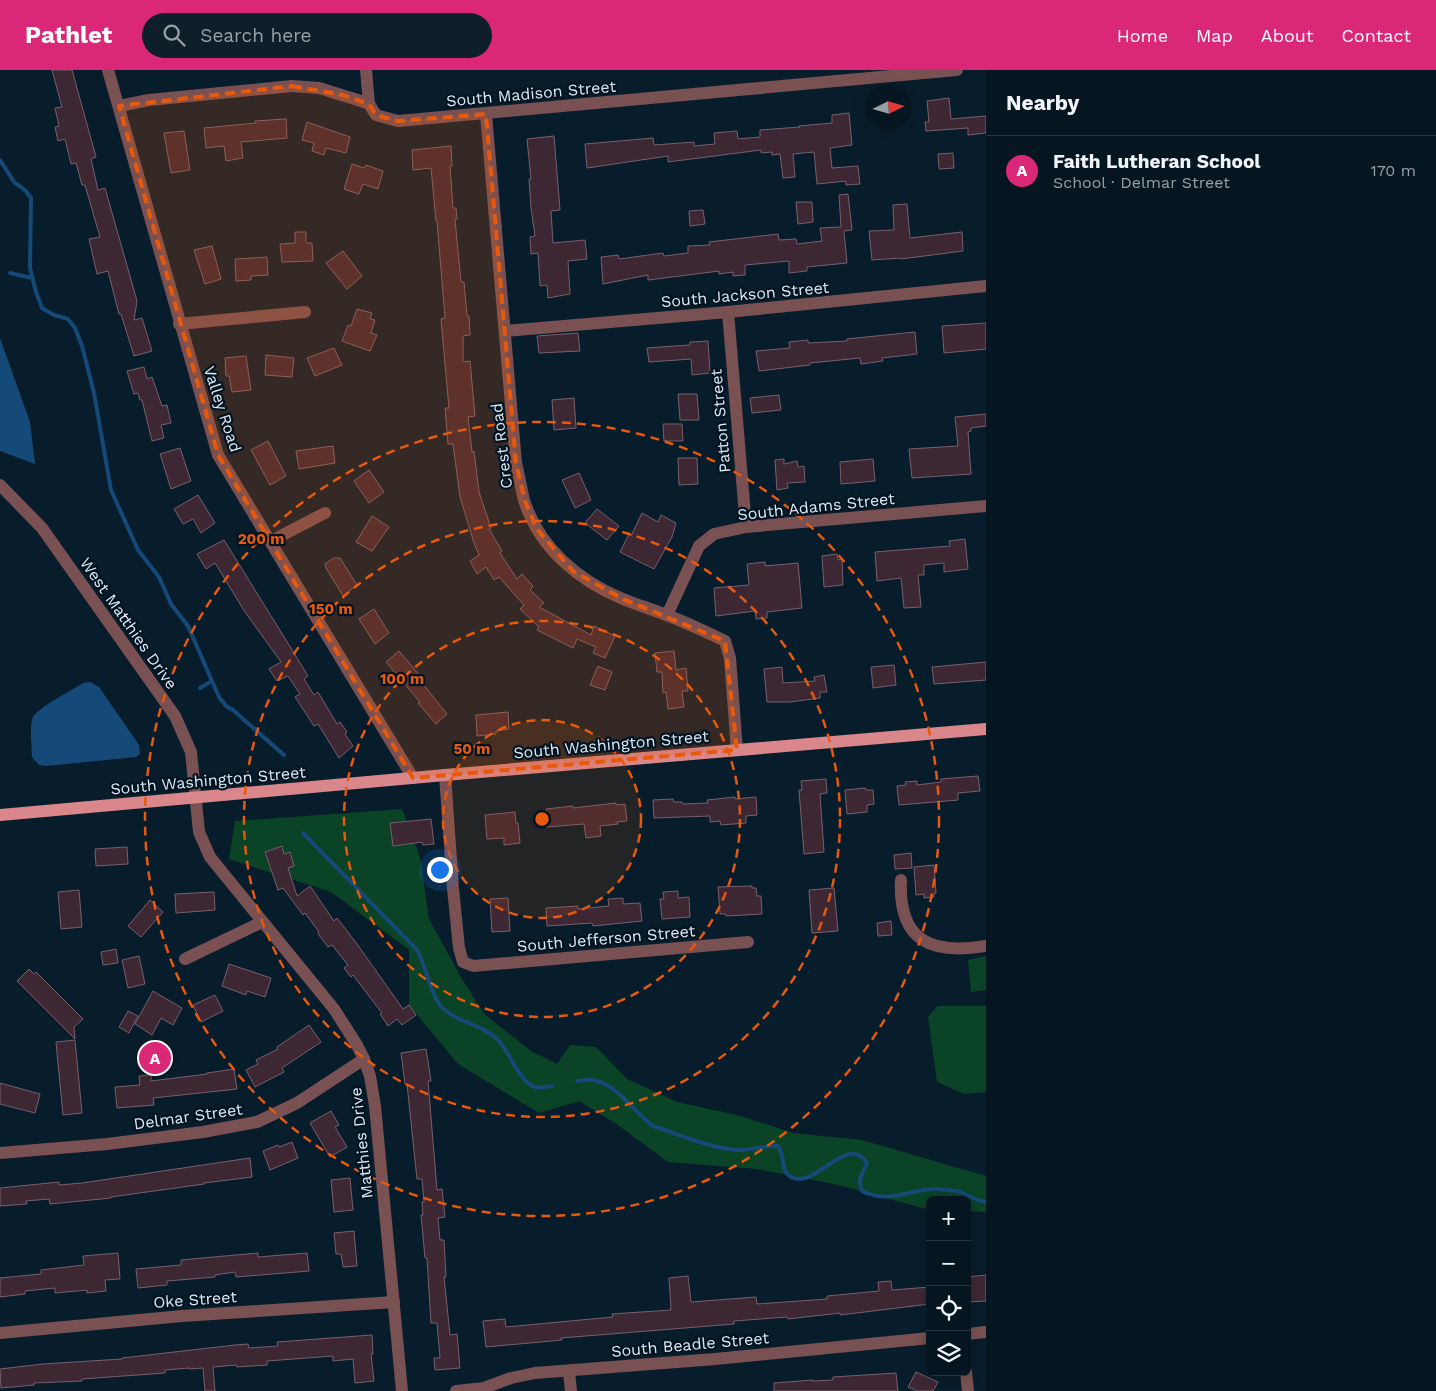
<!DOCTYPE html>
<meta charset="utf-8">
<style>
:root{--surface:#061620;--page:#0f1f29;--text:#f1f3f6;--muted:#989fa5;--line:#27353e;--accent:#db2777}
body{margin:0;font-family:"Work Sans",sans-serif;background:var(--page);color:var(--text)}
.controls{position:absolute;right:15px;bottom:15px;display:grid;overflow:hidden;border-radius:8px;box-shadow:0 2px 12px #0003}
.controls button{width:45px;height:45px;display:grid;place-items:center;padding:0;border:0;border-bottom:1px solid var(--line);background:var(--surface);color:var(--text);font:25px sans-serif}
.compass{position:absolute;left:866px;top:15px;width:45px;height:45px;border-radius:50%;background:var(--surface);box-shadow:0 2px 12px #0003;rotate:85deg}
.you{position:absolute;left:439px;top:799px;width:18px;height:18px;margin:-12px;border:4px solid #fff;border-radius:50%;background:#1a73e8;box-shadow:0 0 0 8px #1a73e833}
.badge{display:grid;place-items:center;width:32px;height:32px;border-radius:50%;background:var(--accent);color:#fff;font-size:16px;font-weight:700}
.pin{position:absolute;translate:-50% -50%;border:2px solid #fff;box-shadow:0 1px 5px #0006}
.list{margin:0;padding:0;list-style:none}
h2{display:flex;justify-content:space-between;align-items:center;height:65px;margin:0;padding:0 20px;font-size:21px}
h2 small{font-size:16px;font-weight:400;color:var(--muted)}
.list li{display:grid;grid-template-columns:32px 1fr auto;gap:15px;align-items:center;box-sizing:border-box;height:70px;padding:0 20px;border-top:1px solid var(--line)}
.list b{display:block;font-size:19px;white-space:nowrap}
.list p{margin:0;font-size:16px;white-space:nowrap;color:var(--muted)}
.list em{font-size:16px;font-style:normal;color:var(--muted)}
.icon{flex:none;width:28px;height:28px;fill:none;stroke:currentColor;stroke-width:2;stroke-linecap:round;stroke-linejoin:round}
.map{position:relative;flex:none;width:986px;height:1321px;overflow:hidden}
header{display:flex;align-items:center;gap:30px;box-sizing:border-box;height:70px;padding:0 25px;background:var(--accent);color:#fff}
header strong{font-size:24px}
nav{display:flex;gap:28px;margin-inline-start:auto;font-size:18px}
.search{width:350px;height:45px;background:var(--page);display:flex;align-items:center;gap:12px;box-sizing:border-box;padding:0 18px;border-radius:28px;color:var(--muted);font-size:19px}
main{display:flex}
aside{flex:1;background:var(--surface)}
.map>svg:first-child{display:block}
.green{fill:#0a4326}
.water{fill:#154977}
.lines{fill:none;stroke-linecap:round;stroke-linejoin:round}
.stream{stroke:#154977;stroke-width:4}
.building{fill:#3d2733;stroke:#795f6d}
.minor{stroke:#795153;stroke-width:12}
.primary{stroke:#d9878b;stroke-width:12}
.marked{fill:#e8590c;fill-opacity:0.2;stroke:#e8590c;stroke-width:4;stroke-dasharray:10 6;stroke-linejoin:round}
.ring{fill:none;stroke:#e8590c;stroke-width:2.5;stroke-dasharray:9 6}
.labels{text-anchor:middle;stroke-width:4.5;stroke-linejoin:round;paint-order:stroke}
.street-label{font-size:16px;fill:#deebf5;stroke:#021421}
.centre{fill:#e8590c;stroke:#021421;stroke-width:2.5}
.ring-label{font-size:15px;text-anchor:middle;font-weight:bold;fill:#e8590c;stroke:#021421;stroke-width:4.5;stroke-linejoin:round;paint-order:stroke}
</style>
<header>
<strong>Pathlet</strong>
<div class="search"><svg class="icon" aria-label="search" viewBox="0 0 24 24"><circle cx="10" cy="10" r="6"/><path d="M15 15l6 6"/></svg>Search here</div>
<nav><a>Home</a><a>Map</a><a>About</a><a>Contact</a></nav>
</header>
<main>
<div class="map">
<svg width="986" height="1321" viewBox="0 0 986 1321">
<rect width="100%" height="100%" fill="#081d2b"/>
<g class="green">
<polygon points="402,739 420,787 429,849 462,909 484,944 531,981 557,994 570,975 596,977 627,1009 677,1032 741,1046 793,1063 862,1070 986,1106 986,1143 985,1142 967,1141 967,1130 930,1130 930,1140 839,1115 757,1099 668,1092 615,1053 579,1031 539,1043 458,994 409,935 409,880 331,822 229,789 235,751"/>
<polygon points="986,886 986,920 971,922 968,890"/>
<polygon points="937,936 986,936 986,1022 964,1024 937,1012 928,947"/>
</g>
<g class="water">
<polygon points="0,268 30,352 35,394 0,381"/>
<path d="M 90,612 L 99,617 L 139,675 L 140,684 L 136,687 L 46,696 L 39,695 L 32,687 C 32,677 29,655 33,647 C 39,637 72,620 83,613 Z"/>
</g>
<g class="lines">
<g class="stream">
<polyline points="0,90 14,112 25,120 31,128 30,198 36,222 42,238 54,245 68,249 75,258 82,276 94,323 111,420 138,480 159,507 171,534 188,556 219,627 226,636 233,640 284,685"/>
<polyline points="10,203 32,208"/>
<polyline points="200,618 212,611"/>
<path d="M 303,763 L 417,880 C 426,896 429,919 439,934 C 450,950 480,954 495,967 C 510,980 515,1005 532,1016 C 538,1019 546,1017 552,1016"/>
<path d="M 577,1011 C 584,1010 591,1009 597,1011 C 618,1016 636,1044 653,1056 C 680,1065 707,1077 736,1080 C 750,1081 764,1075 778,1076 C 785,1085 780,1101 791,1107 C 815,1120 848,1062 867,1093 L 860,1109 L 860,1114 L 862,1121 C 891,1135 909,1118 938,1119 C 945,1120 954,1120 961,1122 C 969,1126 977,1131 986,1132"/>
</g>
</g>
<g class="building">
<polygon points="52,0 72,0 96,87 91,89 98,120 105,118 137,231 134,250 142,248 152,281 134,286 121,244 119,244 108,201 97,204 89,169 100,167 85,115 82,115 76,93 71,94 65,69 58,71 55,57 59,56 55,38 62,37"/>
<polygon points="949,28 951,49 986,46 986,63 968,65 968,58 926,61 925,52 929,52 927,31"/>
<polygon points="849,43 852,75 830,78 832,98 858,96 860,114 846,115 846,111 817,114 814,82 793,84 795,107 783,108 780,84 772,85 772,82 761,83 761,80 668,92 668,86 587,98 585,74 653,68 654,75 694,72 694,76 715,74 714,63 737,61 738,69 760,67 760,60 800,57 799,56 832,53 832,45"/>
<polygon points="286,49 287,68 241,72 243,88 226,91 224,76 206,78 204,58 256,53 255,51"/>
<polygon points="307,52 350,67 346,83 326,78 324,85 312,81 314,73 302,70"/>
<polygon points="184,61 190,100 171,103 164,63"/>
<polygon points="554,66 560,140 551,141 553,173 585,170 587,189 568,191 570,224 548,228 547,215 540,216 538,183 531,184 530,167 535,166 531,138 529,109 531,109 527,69"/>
<polygon points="451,76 452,96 450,96 453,138 456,138 457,149 455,149 461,212 464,212 467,246 469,246 470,265 463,266 463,292 470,291 475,346 468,347 472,382 474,381 479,422 491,458 489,459 502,481 500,483 517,509 522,504 533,516 530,520 544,533 539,537 591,565 594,556 615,566 605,588 593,583 596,577 577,569 573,578 537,560 539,557 520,539 524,535 499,507 494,510 486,497 477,504 470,491 479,485 474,473 460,427 453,374 448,374 445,338 449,338 441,249 445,248 437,151 436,151 431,98 413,100 412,80"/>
<polygon points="953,83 954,98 939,99 938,84"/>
<polygon points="352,94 364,98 366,95 383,101 378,119 363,114 359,124 344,119"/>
<polygon points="848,124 852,160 844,161 847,193 807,197 807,201 789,203 789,191 745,195 745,205 733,206 733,202 719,204 719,201 648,210 648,205 603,214 601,187 618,185 619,189 663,183 664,186 688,183 688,176 710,175 709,172 778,164 779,170 796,169 797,174 822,171 820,158 841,157 839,125"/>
<polygon points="796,132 812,132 813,152 798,154"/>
<polygon points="907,134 910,168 962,162 963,181 901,189 901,188 872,190 869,161 894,160 893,135"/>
<polygon points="703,140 705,154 690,156 689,141"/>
<polygon points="295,162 306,162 306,173 312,173 313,191 282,192 280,174 295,173"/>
<polygon points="212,176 221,209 205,214 194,180"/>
<polygon points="343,181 362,206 347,219 326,193"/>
<polygon points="267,187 268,205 251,206 251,210 236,211 235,189"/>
<polygon points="357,239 372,243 370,249 375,250 371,263 377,265 370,281 342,271 348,255 351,256"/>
<polygon points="986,253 986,279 944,283 942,256"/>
<polygon points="915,262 917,284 882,288 883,291 861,294 860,288 810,293 810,295 759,301 756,281 790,278 789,272 808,270 808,273 847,271 847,269"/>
<polygon points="578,263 580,281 539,283 537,266"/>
<polygon points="708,271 710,303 692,305 691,289 649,292 647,278 690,275 690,272"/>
<polygon points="334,278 342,295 315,306 307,288"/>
<polygon points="266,285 294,288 292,307 265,305"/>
<polygon points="246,286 251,320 232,322 229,306 226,306 225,288"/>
<polygon points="144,297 147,309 152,307 162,336 167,335 171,353 161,355 164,368 152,371 142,330 140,330 138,323 134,324 127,301"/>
<polygon points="678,324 697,324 699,350 680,350"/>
<polygon points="779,325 781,340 752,343 750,328"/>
<polygon points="574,328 576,358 554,360 552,330"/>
<polygon points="986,344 986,356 971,358 971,361 968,362 971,404 912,408 909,379 958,376 955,347"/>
<polygon points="663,354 682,354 683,371 664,371"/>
<polygon points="268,371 286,406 270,415 251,380"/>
<polygon points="333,376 335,393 299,399 296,381"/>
<polygon points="180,378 191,411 171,419 160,384"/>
<polygon points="678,388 697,388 698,414 679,415"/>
<polygon points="784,389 784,394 797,391 798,397 804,396 805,412 787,413 788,418 777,420 775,390"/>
<polygon points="873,389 875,411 841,414 840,392"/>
<polygon points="369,400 384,422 369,433 354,411"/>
<polygon points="579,403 591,430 575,438 562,410"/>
<polygon points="198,425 215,453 201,463 193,449 183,454 174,439"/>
<polygon points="597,439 619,456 607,470 585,453"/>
<polygon points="642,443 658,452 661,445 676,453 672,467 654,499 620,482 629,464 631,466"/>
<polygon points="372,446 389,457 372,481 356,472"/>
<polygon points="965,469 968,499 944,502 944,493 924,495 924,505 918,505 921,537 904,538 901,508 877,511 875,482 950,476 949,471"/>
<polygon points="224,470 294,583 308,606 304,609 314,625 318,622 337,654 340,652 347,662 345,664 353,676 339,688 318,654 314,656 295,627 300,624 288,606 277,611 269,599 281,592 245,542 215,493 206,499 197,484"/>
<polygon points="837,484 838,490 842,489 843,515 824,517 822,486"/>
<polygon points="334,488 340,488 357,515 343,526 326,498 325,494"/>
<polygon points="765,492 765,496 798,493 802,538 767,542 767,548 756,549 755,541 716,546 714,518 749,515 747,494"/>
<polygon points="374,539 389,563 375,574 359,549"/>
<polygon points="399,581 421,607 419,609 447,644 436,654 418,633 420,632 386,592"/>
<polygon points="674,581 676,600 686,598 688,621 682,621 684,637 668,639 666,622 663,623 662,602 657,602 655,583"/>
<polygon points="986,592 986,610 934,614 932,597"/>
<polygon points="894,595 896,615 873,618 871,597"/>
<polygon points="598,596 612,602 605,620 590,615"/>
<polygon points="782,597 783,613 815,611 814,607 824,605 827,622 820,622 820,628 790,632 767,632 764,599"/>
<polygon points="508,642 509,659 496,661 496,664 477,666 476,645"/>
<polygon points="978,706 980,721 958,723 958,730 899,735 897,716 906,715 905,712 917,711 917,715 941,712 941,709"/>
<polygon points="826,709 827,723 820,724 824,782 804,784 799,720 802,720 801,711"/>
<polygon points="865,718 866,720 873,720 874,734 867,735 867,742 847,744 845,720"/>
<polygon points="735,727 735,729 756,727 757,745 746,746 746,753 721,755 720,751 710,752 710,746 654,748 653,730 673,729 674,732 682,732 683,734 708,733 707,730"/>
<polygon points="616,733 616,735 625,734 627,751 617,752 618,754 600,756 601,766 586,768 584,754 547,757 546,739 573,736 573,738"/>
<polygon points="515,742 516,753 518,753 520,773 504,775 504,768 487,769 485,745"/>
<polygon points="431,749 434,774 423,775 422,772 393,776 390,753"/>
<polygon points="282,776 284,784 290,782 294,796 288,798 297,826 310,816 334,851 337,848 357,874 403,939 409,935 416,945 402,955 397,949 388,956 380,944 382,943 353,905 351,907 344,898 348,895 332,875 328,877 318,864 319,862 305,843 303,845 283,818 278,820 265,782"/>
<polygon points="127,777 128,794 96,796 95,779"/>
<polygon points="911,783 912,798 895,799 894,785"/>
<polygon points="934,795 936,823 934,823 934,827 924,828 924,824 916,825 914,797"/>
<polygon points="752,816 752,818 756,818 757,826 761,826 762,844 726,846 726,844 720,844 718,817"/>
<polygon points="834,818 838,861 812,863 809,820"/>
<polygon points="79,820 82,857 61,859 58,822"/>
<polygon points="678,821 678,828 689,827 690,847 662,849 660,829 664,829 663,822"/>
<polygon points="214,822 215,840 176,843 175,824"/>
<polygon points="508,828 510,861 492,862 490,829"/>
<polygon points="623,828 623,834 640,833 642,851 593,856 592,853 547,856 546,838 578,836 578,839 609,836 608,829"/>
<polygon points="150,830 163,842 141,867 128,856"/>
<polygon points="891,851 892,865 878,866 877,853"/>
<polygon points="116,879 118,893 103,895 101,882"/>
<polygon points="139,886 145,914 128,918 122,890"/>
<polygon points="229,894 271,908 265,927 247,921 246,925 222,916"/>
<polygon points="29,899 34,904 36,902 83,949 74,957 75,969 17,911"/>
<polygon points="153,921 182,938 173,955 161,948 152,965 135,954"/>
<polygon points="215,925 223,941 201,952 193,935"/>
<polygon points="128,941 138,946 129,963 119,957"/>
<polygon points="309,955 321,972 282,998 284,1002 255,1017 246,1000 258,994 256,990 278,979 277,977"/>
<polygon points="75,970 82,1043 63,1045 56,972"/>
<polygon points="426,979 431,1011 428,1011 437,1120 442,1119 445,1147 438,1148 440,1170 444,1170 446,1207 444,1207 450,1265 457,1264 460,1298 435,1300 434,1288 440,1288 437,1253 431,1253 427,1188 425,1188 421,1145 423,1145 422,1132 424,1132 422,1109 417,1109 407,1014 405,1014 401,983"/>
<polygon points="234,999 237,1019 153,1028 154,1035 117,1038 115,1017 140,1015 139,1006 151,1005 151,1011 207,1004 207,1003"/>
<polygon points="0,1013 40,1024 35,1043 0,1034"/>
<polygon points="331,1041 339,1055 335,1057 347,1077 330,1087 310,1053"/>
<polygon points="292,1072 298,1088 270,1100 263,1081 278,1075 279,1077"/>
<polygon points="250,1088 252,1107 204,1113 204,1114 111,1127 111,1128 50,1134 49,1129 26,1131 27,1134 0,1136 0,1118 59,1112 59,1115 82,1113"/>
<polygon points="350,1108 353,1140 334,1142 331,1110"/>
<polygon points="354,1161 357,1196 343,1197 341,1184 336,1184 334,1163"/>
<polygon points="118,1183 120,1209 105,1210 106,1221 87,1223 87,1220 55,1223 55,1218 25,1221 25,1224 0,1227 0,1208 41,1204 41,1200 84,1195 83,1186"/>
<polygon points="258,1183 258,1187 307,1183 309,1201 236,1207 235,1202 215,1205 215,1207 167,1211 167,1215 138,1218 136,1199 181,1195 181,1190"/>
<polygon points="986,1205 986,1231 967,1232 967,1207"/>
<polygon points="688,1206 691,1232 756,1227 757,1234 827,1229 827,1226 879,1221 878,1212 891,1211 892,1220 930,1217 930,1234 840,1245 840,1243 788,1249 787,1247 734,1251 734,1254 561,1268 562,1270 486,1277 483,1251 505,1249 506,1257 613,1247 612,1244 671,1240 669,1208"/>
<polygon points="372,1265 373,1284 371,1284 374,1311 355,1313 353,1289 333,1291 333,1286 267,1291 267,1295 237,1297 236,1295 213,1297 215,1321 205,1321 203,1298 189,1299 189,1298 165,1300 165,1303 82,1309 82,1311 34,1313 34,1315 1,1318 0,1299 43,1294 122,1289 122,1288 235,1275 248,1274 249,1278 278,1276 277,1272"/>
<polygon points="916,1302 938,1312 933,1321 917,1321 908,1317"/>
<polygon points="896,1303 898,1321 774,1321 774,1313 813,1310 813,1311 833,1310 833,1307"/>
</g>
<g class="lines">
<g class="minor">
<polyline points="108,0 218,385 413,708"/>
<polyline points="366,0 369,34"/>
<polyline points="119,36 149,30 292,16 319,18 361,31 369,34 376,45 398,51 957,0"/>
<path d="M 486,44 L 516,393 C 519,405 521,418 524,430 C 539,478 579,511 623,529 C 637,535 652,539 666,545 C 686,552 706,562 725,571 L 730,588 L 737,680"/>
<polyline points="728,242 746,457"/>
<polyline points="179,254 305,242"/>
<polyline points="506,261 728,242 986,216"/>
<polyline points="0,415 42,458 175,646 191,682 199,762 210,787 334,939 357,975 364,989 370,1006 375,1036 402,1321"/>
<polyline points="271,471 325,443"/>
<polyline points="667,545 699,476 714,464 746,457 986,436"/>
<polyline points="445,705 453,818 459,878 463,892 473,896 748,872"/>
<path d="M 901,810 C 898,871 931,885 986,876"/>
<polyline points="185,889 262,852"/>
<polyline points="0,1083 107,1074 203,1062 257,1052 297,1033 364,989"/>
<polyline points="0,1263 182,1246 394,1232"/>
<polyline points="967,1264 986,1262"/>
<polyline points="569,1302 571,1321"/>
<polyline points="966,1302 968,1321"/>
<polyline points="456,1321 484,1318 511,1308 535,1303 715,1289 930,1268"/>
</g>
<polyline class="primary" points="0,745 445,705 986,659"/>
</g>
<path class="marked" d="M 292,16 L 343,25 L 369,34 L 376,45 L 398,51 L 486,44 L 516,393 L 525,431 L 537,459 L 573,501 L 623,529 L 725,571 L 737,680 L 413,708 L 218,385 L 119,36 Z"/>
<circle cx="542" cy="749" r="99" fill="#e8590c" fill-opacity=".12"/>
<g class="ring">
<circle cx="542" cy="749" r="99"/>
<circle cx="542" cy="749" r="198"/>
<circle cx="542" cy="749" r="298"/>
<circle cx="542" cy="749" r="397"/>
</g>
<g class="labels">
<g class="street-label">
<text transform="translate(531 23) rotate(-5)" y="6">South Madison Street</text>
<text transform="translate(745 224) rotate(-5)" y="6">South Jackson Street</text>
<text transform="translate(223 339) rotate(72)" y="6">Valley Road</text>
<text transform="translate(720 351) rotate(-95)" y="6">Patton Street</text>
<text transform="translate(501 376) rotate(-97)" y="6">Crest Road</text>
<text transform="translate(816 436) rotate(-6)" y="6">South Adams Street</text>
<text transform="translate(129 553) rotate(55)" y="6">West Matthies Drive</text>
<text transform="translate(611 674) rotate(-5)" y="6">South Washington Street</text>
<text transform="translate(208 710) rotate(-5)" y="6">South Washington Street</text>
<text transform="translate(606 868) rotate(-5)" y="6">South Jefferson Street</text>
<text transform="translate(188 1046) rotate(-8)" y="6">Delmar Street</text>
<text transform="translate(361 1073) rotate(-96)" y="6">Matthies Drive</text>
<text transform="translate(195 1229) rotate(-4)" y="6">Oke Street</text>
<text transform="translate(690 1274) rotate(-5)" y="6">South Beadle Street</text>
</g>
</g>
<circle cx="542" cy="749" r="8" class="centre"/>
<g class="ring-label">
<text x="261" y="474">200 m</text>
<text x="331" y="544">150 m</text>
<text x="402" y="614">100 m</text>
<text x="472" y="684">50 m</text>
</g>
</svg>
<div class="controls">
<button>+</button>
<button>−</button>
<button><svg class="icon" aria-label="locate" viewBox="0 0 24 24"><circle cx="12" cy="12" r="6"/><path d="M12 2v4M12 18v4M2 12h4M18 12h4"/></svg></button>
<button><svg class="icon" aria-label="layers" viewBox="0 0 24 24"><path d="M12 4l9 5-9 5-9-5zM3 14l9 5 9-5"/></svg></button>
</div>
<svg class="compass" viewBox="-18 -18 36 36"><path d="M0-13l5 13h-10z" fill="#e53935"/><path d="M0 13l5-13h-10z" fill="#989fa5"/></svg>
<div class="you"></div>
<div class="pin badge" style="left:155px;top:988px">A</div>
</div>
<aside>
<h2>Nearby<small></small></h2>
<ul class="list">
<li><span class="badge">A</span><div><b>Faith Lutheran School</b><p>School · Delmar Street</p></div><em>170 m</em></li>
</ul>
</aside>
</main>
